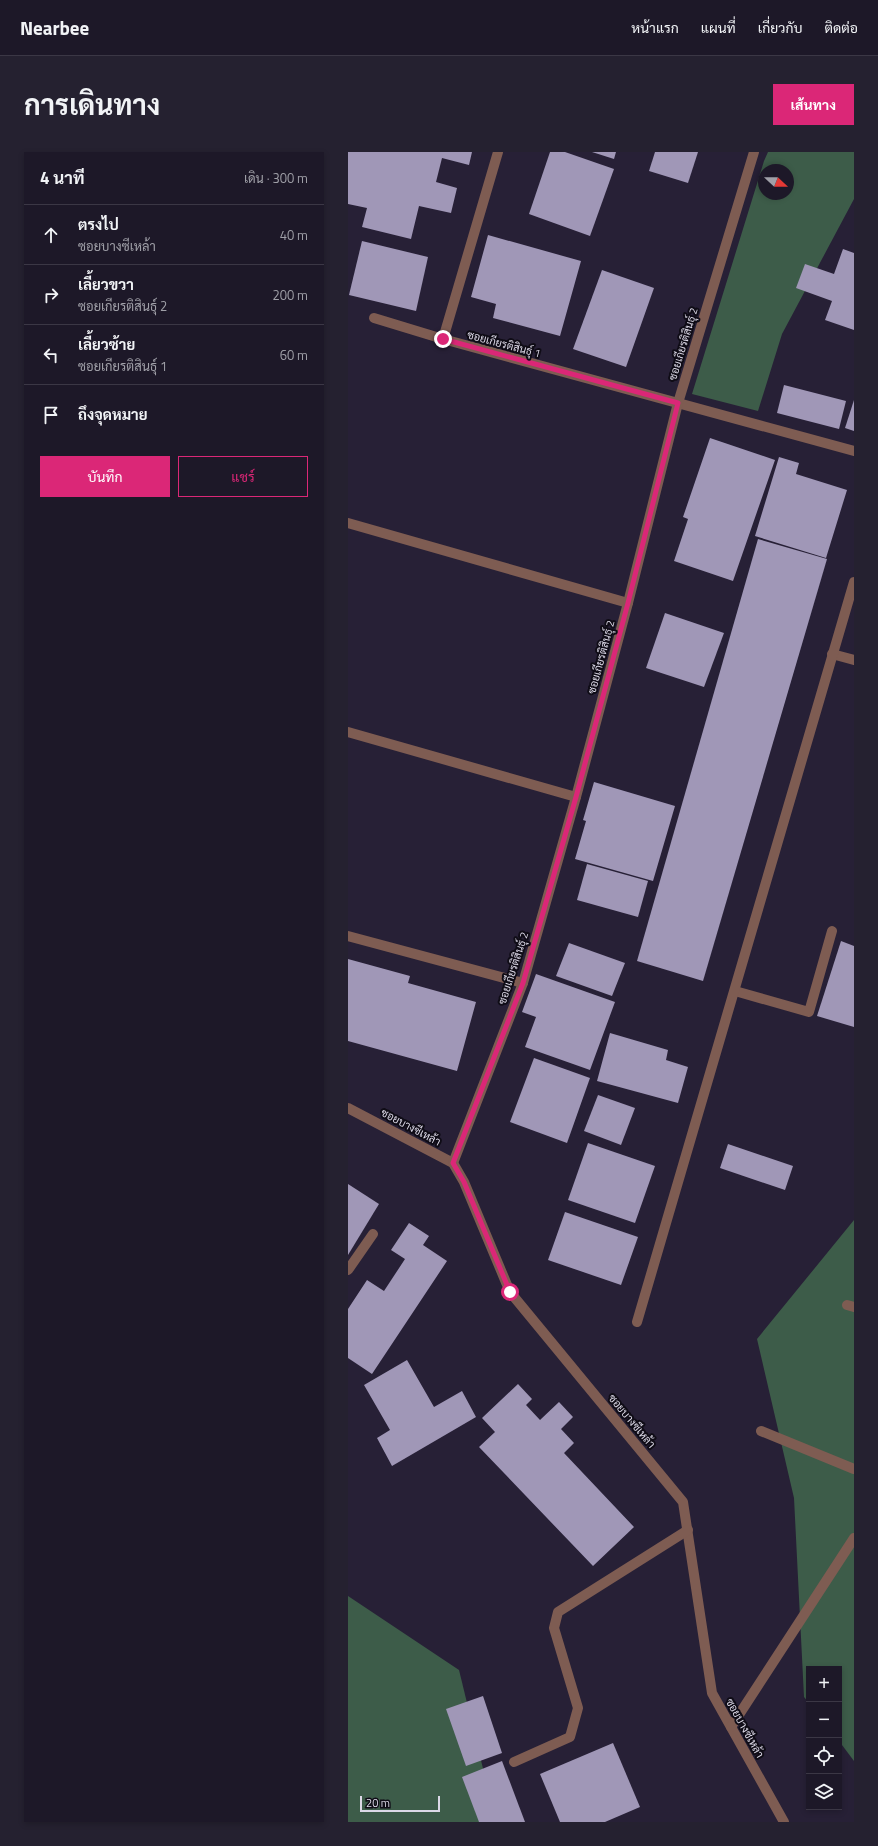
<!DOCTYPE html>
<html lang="th">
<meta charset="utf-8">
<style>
:root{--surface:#1d1828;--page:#252130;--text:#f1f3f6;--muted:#a0a0a8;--line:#3b3745;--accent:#db2777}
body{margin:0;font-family:"Titillium Web",Sarabun,sans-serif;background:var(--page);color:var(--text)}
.controls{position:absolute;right:12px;bottom:12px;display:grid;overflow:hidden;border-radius:0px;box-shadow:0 2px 6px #0003}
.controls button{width:36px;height:36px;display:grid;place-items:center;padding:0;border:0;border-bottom:1px solid var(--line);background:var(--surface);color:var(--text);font:20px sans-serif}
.compass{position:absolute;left:410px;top:12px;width:36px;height:36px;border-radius:50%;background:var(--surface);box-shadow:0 2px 6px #0003;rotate:112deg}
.scale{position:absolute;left:12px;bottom:10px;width:80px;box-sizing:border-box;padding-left:4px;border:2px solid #dcd9e7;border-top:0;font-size:11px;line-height:14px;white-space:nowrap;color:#dcd9e7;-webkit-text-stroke:3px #0f0c16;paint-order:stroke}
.stop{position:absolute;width:12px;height:12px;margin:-9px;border:3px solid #db2777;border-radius:50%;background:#fff}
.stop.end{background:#db2777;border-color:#fff;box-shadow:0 1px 4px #0008}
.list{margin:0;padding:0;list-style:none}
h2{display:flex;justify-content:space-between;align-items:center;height:52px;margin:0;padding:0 16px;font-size:17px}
h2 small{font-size:13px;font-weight:400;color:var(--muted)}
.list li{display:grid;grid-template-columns:26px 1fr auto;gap:12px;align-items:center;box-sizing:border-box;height:60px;padding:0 16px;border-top:1px solid var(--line)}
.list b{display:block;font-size:15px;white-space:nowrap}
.list p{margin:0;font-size:13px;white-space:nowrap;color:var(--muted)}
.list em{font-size:13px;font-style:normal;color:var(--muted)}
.actions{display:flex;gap:8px;padding:12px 16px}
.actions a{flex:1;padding:9px 0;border:1px solid var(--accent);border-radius:0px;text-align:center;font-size:14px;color:var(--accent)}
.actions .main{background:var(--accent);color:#fff}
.icon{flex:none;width:22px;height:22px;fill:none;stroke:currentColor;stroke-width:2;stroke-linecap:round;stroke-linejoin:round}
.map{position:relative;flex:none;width:506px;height:1670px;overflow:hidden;border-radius:0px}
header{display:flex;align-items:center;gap:24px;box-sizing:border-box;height:56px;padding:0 20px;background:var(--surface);border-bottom:1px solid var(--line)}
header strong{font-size:19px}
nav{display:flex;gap:22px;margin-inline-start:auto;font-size:14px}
.intro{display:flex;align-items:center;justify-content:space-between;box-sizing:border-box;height:96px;padding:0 24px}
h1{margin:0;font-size:28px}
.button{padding:10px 18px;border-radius:0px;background:var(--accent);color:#fff;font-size:14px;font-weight:700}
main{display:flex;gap:24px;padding:0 24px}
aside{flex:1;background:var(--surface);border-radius:0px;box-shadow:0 2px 6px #0003}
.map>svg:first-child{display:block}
.forest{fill:#3d5c49;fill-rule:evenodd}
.building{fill:#a097b7}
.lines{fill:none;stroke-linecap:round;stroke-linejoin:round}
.service{stroke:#7e5c52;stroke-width:10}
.minor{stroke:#7e5c52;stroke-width:10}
.route{stroke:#db2777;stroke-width:5}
.labels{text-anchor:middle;stroke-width:4;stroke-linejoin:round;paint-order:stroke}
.street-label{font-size:11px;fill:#dcd9e7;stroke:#0f0c16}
</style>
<header>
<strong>Nearbee</strong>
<nav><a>หน้าแรก</a><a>แผนที่</a><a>เกี่ยวกับ</a><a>ติดต่อ</a></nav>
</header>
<div class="intro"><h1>การเดินทาง</h1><a class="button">เส้นทาง</a></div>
<main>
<aside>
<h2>4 นาที<small>เดิน · 300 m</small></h2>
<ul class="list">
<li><svg class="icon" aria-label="ahead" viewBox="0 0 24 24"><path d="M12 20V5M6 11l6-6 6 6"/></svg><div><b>ตรงไป</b><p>ซอยบางซีเหล้า</p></div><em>40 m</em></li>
<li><svg class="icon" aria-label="right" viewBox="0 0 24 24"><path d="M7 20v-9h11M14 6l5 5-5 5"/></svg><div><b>เลี้ยวขวา</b><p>ซอยเกียรติสินธุ์ 2</p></div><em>200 m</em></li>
<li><svg class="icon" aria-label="left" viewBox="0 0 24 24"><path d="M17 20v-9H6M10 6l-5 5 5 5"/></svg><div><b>เลี้ยวซ้าย</b><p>ซอยเกียรติสินธุ์ 1</p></div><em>60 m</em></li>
<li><svg class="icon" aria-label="arrive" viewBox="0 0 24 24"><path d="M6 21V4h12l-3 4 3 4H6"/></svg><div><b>ถึงจุดหมาย</b></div></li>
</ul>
<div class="actions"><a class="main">บันทึก</a><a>แชร์</a></div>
</aside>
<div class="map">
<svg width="506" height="1670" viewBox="0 0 506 1670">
<rect width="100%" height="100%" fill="#272036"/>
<g class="forest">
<path d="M 420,0 L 506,0 L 506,47 L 434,182 L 410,259 L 344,242 L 416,9 ZM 416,18 L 440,18 L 440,42 L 416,42 Z"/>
<polygon points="506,1068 506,1609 491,1589 491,1517 461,1517 461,1551 456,1545 446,1346 409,1187"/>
<polygon points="0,1444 111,1518 148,1670 0,1670"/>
</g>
<g class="building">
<polygon points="0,0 124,0 121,13 94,6 88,30 109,36 103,61 71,54 63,87 14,75 19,56 0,52"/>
<polygon points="202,0 217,0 266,17 242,84 181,62"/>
<polygon points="244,0 268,0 266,7"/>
<polygon points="307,0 350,0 340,31 301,19"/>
<polygon points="140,83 233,109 212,184 145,166 148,152 123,145"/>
<polygon points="14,89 80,105 68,159 1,143"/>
<polygon points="495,97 506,101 506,178 477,168 484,149 448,136 457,112 486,122"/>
<polygon points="254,118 306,136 278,215 225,197"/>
<polygon points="436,233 498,249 491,277 429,261"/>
<polygon points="506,248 506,279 497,276"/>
<polygon points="362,286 427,308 385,429 326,409 340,367 335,365"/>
<polygon points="431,305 451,311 448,322 499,338 478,406 407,384"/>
<polygon points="410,387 479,407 355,829 289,809"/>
<polygon points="317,461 376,481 356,535 298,516"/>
<polygon points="246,630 327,654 305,729 227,707 238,669 235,668"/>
<polygon points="239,712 300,729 290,765 229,748"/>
<polygon points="493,789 506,794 506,875 469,864"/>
<polygon points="221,791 277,811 264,844 208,824"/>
<polygon points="0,807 62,824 60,831 128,850 109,919 0,889"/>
<polygon points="188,822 267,850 242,918 177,895 188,865 174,860"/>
<polygon points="262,881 320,898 318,908 340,915 330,951 249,929"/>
<polygon points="186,906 242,926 219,991 162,970"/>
<polygon points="250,943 287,956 273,993 236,979"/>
<polygon points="240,991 307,1014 287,1071 220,1048"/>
<polygon points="380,992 445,1014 437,1038 372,1016"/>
<polygon points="0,1032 31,1052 0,1103"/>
<polygon points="217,1060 290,1085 273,1133 200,1108"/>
<polygon points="61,1071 81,1084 75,1093 99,1109 24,1222 0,1206 0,1157 19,1128 36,1139 57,1107 43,1098"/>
<polygon points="59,1208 86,1255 114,1239 128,1265 44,1314 29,1286 42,1278 16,1233"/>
<polygon points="170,1232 184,1247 178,1253 192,1268 211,1250 225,1265 213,1277 226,1291 216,1301 286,1375 245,1414 131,1295 147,1280 134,1266"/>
<polygon points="135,1544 154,1601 118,1614 98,1557"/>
<polygon points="265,1591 292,1655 257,1670 212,1670 192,1622"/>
<polygon points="154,1609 177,1670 131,1670 114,1625"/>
</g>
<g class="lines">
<polyline class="service" points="26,166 95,187"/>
<g class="minor">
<polyline points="150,0 95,187 506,299"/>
<polyline points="0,371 280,451"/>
<polyline points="484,502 506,508"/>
<polyline points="0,580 228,645"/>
<polyline points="0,784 175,831"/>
<polyline points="387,839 461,860 484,779"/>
<polyline points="0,956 105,1011 116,1030 162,1140 335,1350 364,1541 436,1670"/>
<polyline points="105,1011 175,831 228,645 280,451 330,251 406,0"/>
<polyline points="0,1118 25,1082"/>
<polyline points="499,1153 506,1155"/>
<polyline points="289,1170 506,430"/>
<polyline points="413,1279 506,1317"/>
<polyline points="383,1575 506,1386"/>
<polyline points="166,1610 222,1585 230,1556 206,1476 210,1460 340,1378"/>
</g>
</g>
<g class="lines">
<polyline class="route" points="95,187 330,251 280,451 228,645 175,831 105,1011 116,1030 162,1140"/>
</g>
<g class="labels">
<g class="street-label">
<text transform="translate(156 192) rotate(15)" y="4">ซอยเกียรติสินธุ์ 1</text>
<text transform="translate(335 192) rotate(-73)" y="4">ซอยเกียรติสินธุ์ 2</text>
<text transform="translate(253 505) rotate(-75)" y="4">ซอยเกียรติสินธุ์ 2</text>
<text transform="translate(165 816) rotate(-72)" y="4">ซอยเกียรติสินธุ์ 2</text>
<text transform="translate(63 975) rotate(28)" y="4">ซอยบางซีเหล้า</text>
<text transform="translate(284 1269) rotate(50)" y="4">ซอยบางซีเหล้า</text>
<text transform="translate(397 1576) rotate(61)" y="4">ซอยบางซีเหล้า</text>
</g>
</g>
</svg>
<div class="controls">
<button>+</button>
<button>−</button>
<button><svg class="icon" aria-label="locate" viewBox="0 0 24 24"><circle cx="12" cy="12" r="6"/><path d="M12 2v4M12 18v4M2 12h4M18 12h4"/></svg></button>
<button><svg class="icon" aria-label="layers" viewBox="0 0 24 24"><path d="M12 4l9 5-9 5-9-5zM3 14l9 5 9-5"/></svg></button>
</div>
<svg class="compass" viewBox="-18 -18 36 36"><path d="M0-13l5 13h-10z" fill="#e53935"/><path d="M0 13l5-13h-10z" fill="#a0a0a8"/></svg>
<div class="scale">20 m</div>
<div class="stop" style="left:162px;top:1140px"></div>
<div class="stop end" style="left:95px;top:187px"></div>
</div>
</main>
